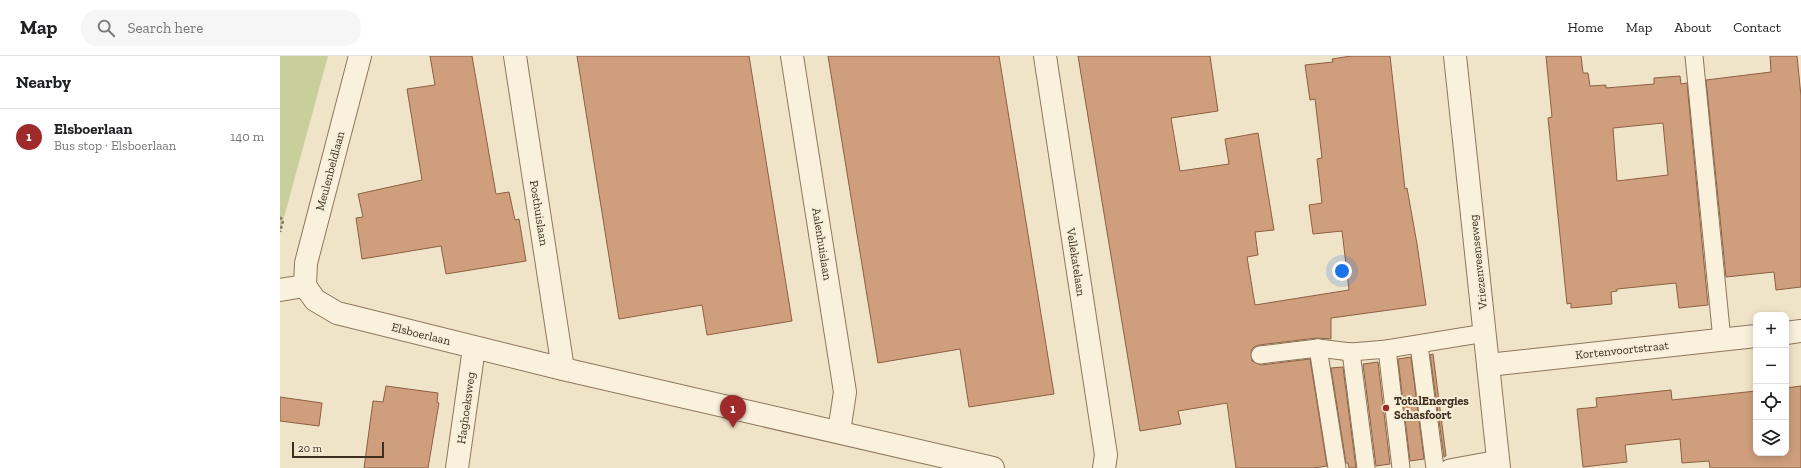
<!DOCTYPE html>
<meta charset="utf-8">
<style>
:root{--surface:#fff;--page:#f6f6f6;--text:#202124;--muted:#757577;--line:#e0e0e0;--accent:#9e2a2b}
body{margin:0;font-family:"Zilla Slab",serif;background:var(--page);color:var(--text)}
.controls{position:absolute;right:12px;bottom:12px;display:grid;overflow:hidden;border-radius:8px;box-shadow:0 2px 10px #0003}
.controls button{width:36px;height:36px;display:grid;place-items:center;padding:0;border:0;border-bottom:1px solid var(--line);background:var(--surface);color:var(--text);font:20px sans-serif}
.scale{position:absolute;left:12px;bottom:10px;width:92px;box-sizing:border-box;padding-left:4px;border:2px solid #3d2e20;border-top:0;font-size:11px;line-height:14px;white-space:nowrap;color:#3d2e20;-webkit-text-stroke:3px #f7eed8;paint-order:stroke}
.you{position:absolute;left:1062px;top:215px;width:14px;height:14px;margin:-10px;border:3px solid #fff;border-radius:50%;background:#1a73e8;box-shadow:0 0 0 6px #1a73e833}
.badge{display:grid;place-items:center;width:26px;height:26px;border-radius:50%;background:var(--accent);color:#fff;font-size:13px;font-weight:700}
.pin{position:absolute;translate:-50% -33px;filter:drop-shadow(0 1px 2px #0008)}
.pin::after{content:'';position:absolute;top:21px;width:14px;height:12px;background:inherit;clip-path:polygon(0 0,100% 0,50% 100%)}
.list{margin:0;padding:0;list-style:none}
h2{display:flex;justify-content:space-between;align-items:center;height:52px;margin:0;padding:0 16px;font-size:17px}
h2 small{font-size:13px;font-weight:400;color:var(--muted)}
.list li{display:grid;grid-template-columns:26px 1fr auto;gap:12px;align-items:center;box-sizing:border-box;height:56px;padding:0 16px;border-top:1px solid var(--line)}
.list b{display:block;font-size:15px;white-space:nowrap}
.list p{margin:0;font-size:13px;white-space:nowrap;color:var(--muted)}
.list em{font-size:13px;font-style:normal;color:var(--muted)}
.icon{flex:none;width:22px;height:22px;fill:none;stroke:currentColor;stroke-width:2;stroke-linecap:round;stroke-linejoin:round}
.map{position:relative;flex:none;width:1521px;height:412px;overflow:hidden}
header{display:flex;align-items:center;gap:24px;box-sizing:border-box;height:56px;padding:0 20px;background:var(--surface);border-bottom:1px solid var(--line)}
header strong{font-size:19px}
nav{display:flex;gap:22px;margin-inline-start:auto;font-size:14px}
.search{width:280px;height:36px;background:var(--page);display:flex;align-items:center;gap:10px;box-sizing:border-box;padding:0 14px;border-radius:16px;color:var(--muted);font-size:15px}
main{display:flex}
aside{flex:1;background:var(--surface)}
.map>svg:first-child{display:block}
.green{fill:#c9cf9b}
.building{fill:#cf9f7d;stroke:#8d5f41;fill-rule:evenodd}
.lines{fill:none;stroke-linecap:round;stroke-linejoin:round}
.lane-casing{stroke:#8d765c;stroke-width:19}
.street-casing{stroke:#8d765c;stroke-width:24}
.path{stroke:#8d765c;stroke-width:2.5;stroke-dasharray:3 2;stroke-linecap:butt}
.lane{stroke:#faf1dc;stroke-width:17}
.street{stroke:#faf1dc;stroke-width:22}
.poi-dot{fill:#9e2a2b;stroke:#f7eed8;stroke-width:1.5}
.labels{text-anchor:middle;stroke-width:4;stroke-linejoin:round;paint-order:stroke}
.street-label{font-size:12px;fill:#3d2e20;stroke:#f7eed8}
.poi-label{font-size:12px;font-weight:bold;fill:#3d2e20;stroke:#f7eed8;text-anchor:start}
</style>
<header>
<strong>Map</strong>
<div class="search"><svg class="icon" aria-label="search" viewBox="0 0 24 24"><circle cx="10" cy="10" r="6"/><path d="M15 15l6 6"/></svg>Search here</div>
<nav><a>Home</a><a>Map</a><a>About</a><a>Contact</a></nav>
</header>
<main>
<aside>
<h2>Nearby<small></small></h2>
<ul class="list">
<li><span class="badge">1</span><div><b>Elsboerlaan</b><p>Bus stop · Elsboerlaan</p></div><em>140 m</em></li>
</ul>
</aside>
<div class="map">
<svg width="1521" height="412" viewBox="0 0 1521 412">
<rect width="100%" height="100%" fill="#f0e4c8"/>
<polygon class="green" points="0,0 48,0 0,176"/>
<g class="building">
<polygon points="150,0 192,0 216,138 229,136 235,164 239,163 246,205 166,218 161,190 82,203 76,162 83,161 78,138 142,124 127,33 155,29"/>
<polygon points="297,0 469,0 512,265 427,279 422,249 339,263"/>
<polygon points="548,0 719,0 774,338 689,351 680,293 598,307"/>
<polygon points="798,0 930,0 938,55 891,62 900,115 949,108 945,83 978,77 994,174 975,176 978,199 967,201 975,249 1069,234 1062,175 1033,178 1029,149 1042,147 1037,103 1042,102 1035,43 1030,44 1025,9 1053,6 1052,3 1071,0 1110,0 1125,133 1127,132 1137,188 1146,249 1051,262 1051,283 1037,282 979,289 974,291 971,295 972,305 981,309 1030,303 1047,410 1033,412 956,412 947,347 898,355 901,368 860,375"/>
<path d="M 1266,0 L 1301,0 L 1303,17 L 1308,17 L 1310,30 L 1326,29 L 1326,32 L 1374,28 L 1374,22 L 1400,20 L 1401,28 L 1407,27 L 1428,249 L 1399,252 L 1396,227 L 1337,233 L 1337,235 L 1331,236 L 1332,248 L 1291,252 L 1291,247 L 1287,248 L 1268,62 L 1272,61 ZM 1383,67 L 1388,119 L 1337,125 L 1333,72 Z"/>
<polygon points="1490,0 1517,0 1521,40 1521,231 1496,234 1494,216 1446,221 1426,24 1491,16"/>
<polygon points="1153,298 1166,400 1164,401 1150,299"/>
<polygon points="1131,301 1144,403 1130,405 1118,303"/>
<polygon points="1098,306 1110,408 1096,410 1083,308"/>
<polygon points="1063,311 1076,412 1069,412 1068,407 1066,407 1051,312"/>
<polygon points="106,330 158,337 157,346 159,347 148,412 84,412 93,345 103,346"/>
<polygon points="1521,330 1521,412 1430,412 1429,405 1402,407 1400,383 1345,389 1347,406 1303,411 1297,353 1317,351 1316,342 1391,334 1392,344 1476,335 1476,397 1506,397 1506,332"/>
<polygon points="0,341 42,347 39,370 0,365"/>
</g>
<g class="lines">
<g class="lane-casing">
<g id="lane">
<polyline points="1414,0 1442,284"/>
<polyline points="1139,289 1155,412"/>
<polyline points="1038,292 1057,412"/>
<polyline points="1107,293 1121,412"/>
<polyline points="1071,296 1086,412"/>
<polyline points="980,299 1038,292 1071,296 1107,293 1205,277"/>
<polyline points="1169,412 1218,403"/>
</g>
</g>
<g class="street-casing">
<g id="street">
<polyline points="235,0 283,313"/>
<polyline points="512,0 565,336 559,376"/>
<polyline points="765,0 826,399 824,412"/>
<polyline points="1175,0 1219,412"/>
<polyline points="25,230 35,244 57,257 283,313 713,412"/>
<polyline points="25,230 26,207 80,0"/>
<polyline points="0,234 25,230"/>
<polyline points="1506,277 1521,275"/>
<polyline points="1208,309 1476,280"/>
<polyline points="177,412 194,292"/>
</g>
</g>
<polyline class="path" points="0,161 3,165 0,176"/>
<use href="#lane" class="lane"/>
<use href="#street" class="street"/>
</g>
<circle class="poi-dot" cx="1106" cy="352" r="4"/>
<g class="labels">
<g class="street-label">
<text transform="translate(50 115) rotate(-75)" y="4">Meulenbeldlaan</text>
<text transform="translate(259 157) rotate(81)" y="4">Posthuislaan</text>
<text transform="translate(542 188) rotate(81)" y="4">Aalenhuislaan</text>
<text transform="translate(796 206) rotate(81)" y="4">Vellekatelaan</text>
<text transform="translate(1198 206) rotate(-96)" y="4">Vriezenveenseweg</text>
<text transform="translate(141 278) rotate(14)" y="4">Elsboerlaan</text>
<text transform="translate(1342 294) rotate(-6)" y="4">Kortenvoortstraat</text>
<text transform="translate(186 352) rotate(-82)" y="4">Haghoeksweg</text>
</g>
<g class="poi-label">
<text x="1114" y="349">TotalEnergies<tspan x="1114" dy="14">Schasfoort</tspan></text>
</g>
</g>
</svg>
<div class="controls">
<button>+</button>
<button>−</button>
<button><svg class="icon" aria-label="locate" viewBox="0 0 24 24"><circle cx="12" cy="12" r="6"/><path d="M12 2v4M12 18v4M2 12h4M18 12h4"/></svg></button>
<button><svg class="icon" aria-label="layers" viewBox="0 0 24 24"><path d="M12 4l9 5-9 5-9-5zM3 14l9 5 9-5"/></svg></button>
</div>
<div class="scale">20 m</div>
<div class="you"></div>
<div class="pin badge" style="left:453px;top:372px">1</div>
</div>
</main>
